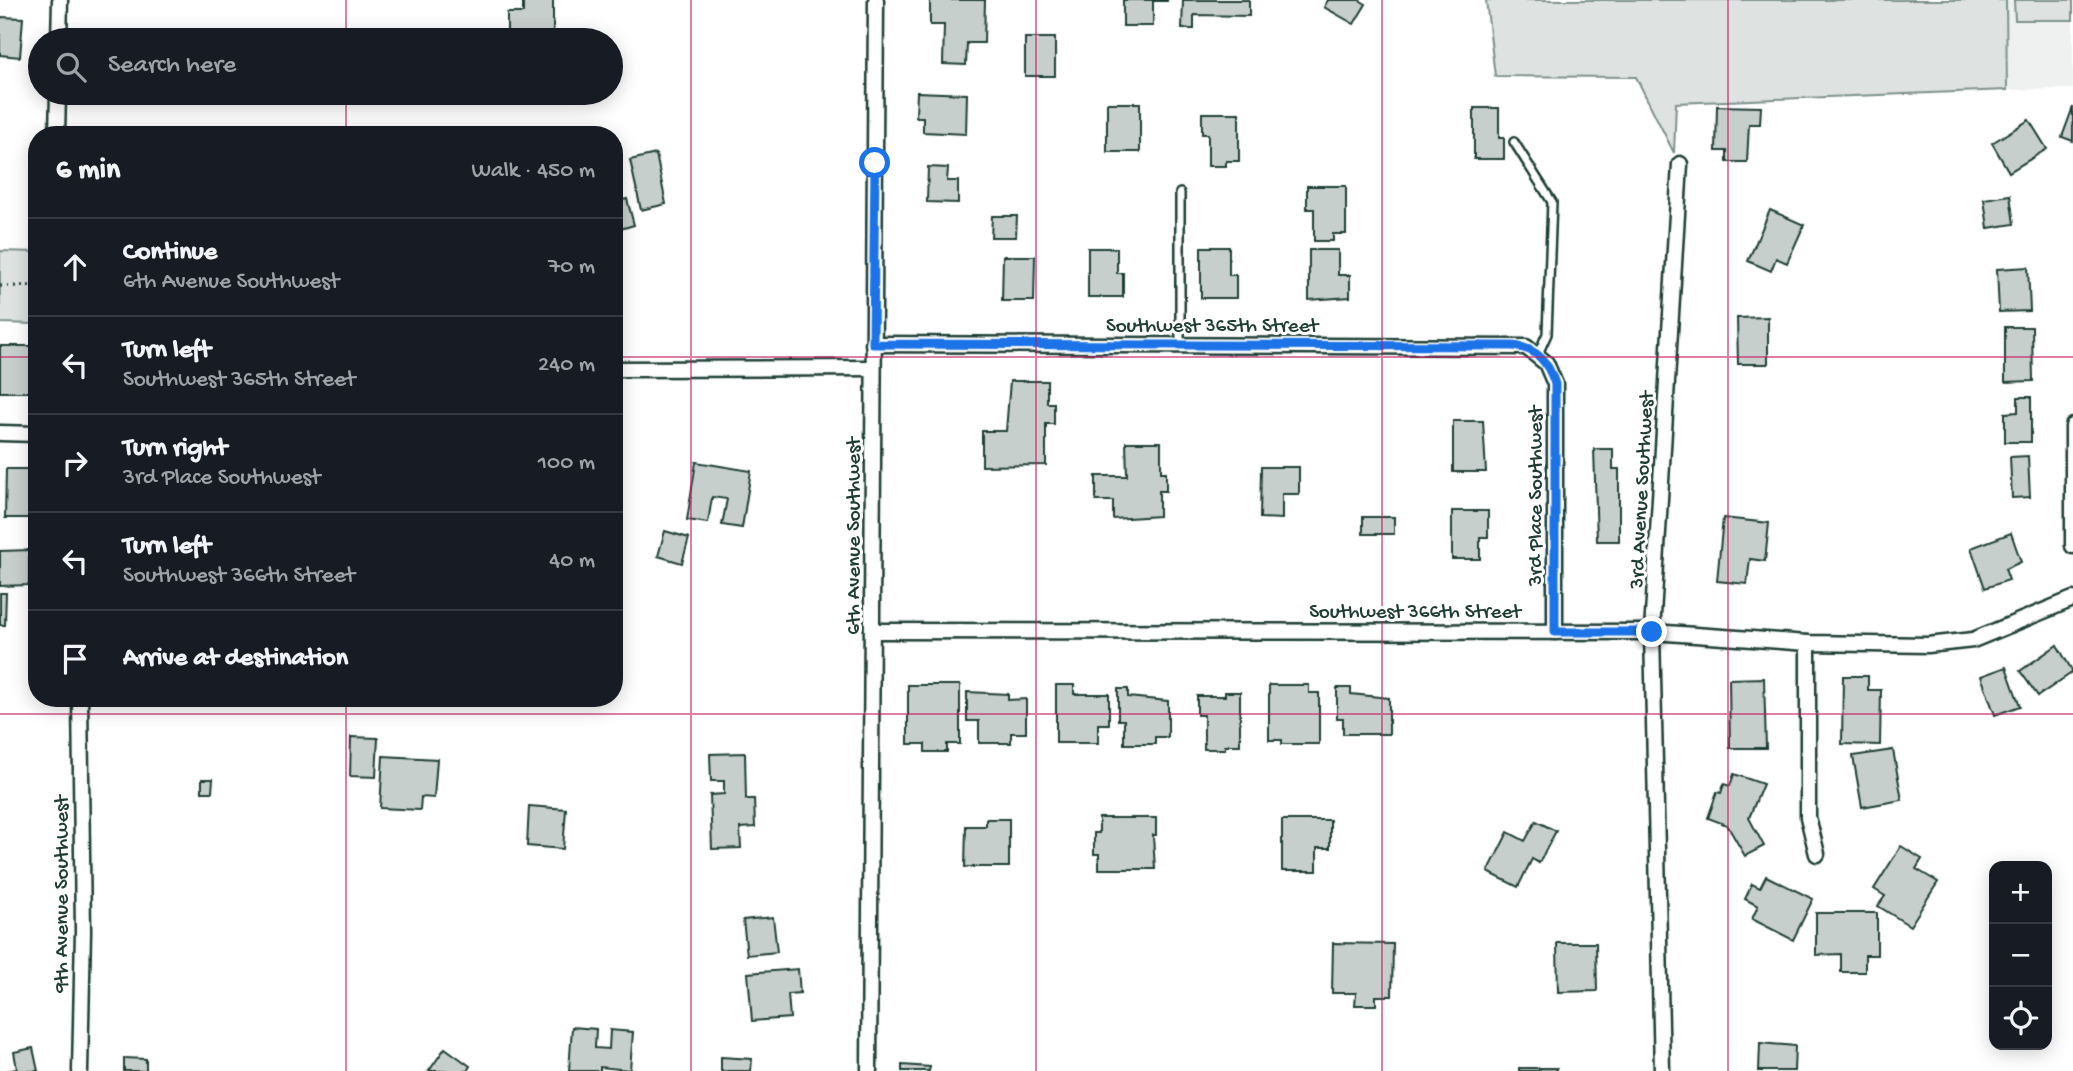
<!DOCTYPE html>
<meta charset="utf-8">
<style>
:root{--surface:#171b24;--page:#20242c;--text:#f1f3f6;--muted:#9ea1a6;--line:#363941}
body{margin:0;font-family:"Gochi Hand",sans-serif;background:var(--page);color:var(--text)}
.controls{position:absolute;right:21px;bottom:21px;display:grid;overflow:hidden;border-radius:14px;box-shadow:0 4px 18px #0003}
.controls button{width:63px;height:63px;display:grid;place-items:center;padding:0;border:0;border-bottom:2px solid var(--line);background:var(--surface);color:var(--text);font:35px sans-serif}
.stop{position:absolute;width:21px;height:21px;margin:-16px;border:5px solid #1a73e8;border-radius:50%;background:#fff}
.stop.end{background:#1a73e8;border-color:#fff;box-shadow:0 2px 7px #0008}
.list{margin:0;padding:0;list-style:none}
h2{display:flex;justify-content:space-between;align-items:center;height:91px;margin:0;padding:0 28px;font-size:30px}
h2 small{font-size:23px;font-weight:400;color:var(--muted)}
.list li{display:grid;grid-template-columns:46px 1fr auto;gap:21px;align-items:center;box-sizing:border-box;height:98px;padding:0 28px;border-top:2px solid var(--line)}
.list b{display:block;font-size:26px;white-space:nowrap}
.list p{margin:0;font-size:23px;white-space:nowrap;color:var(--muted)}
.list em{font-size:23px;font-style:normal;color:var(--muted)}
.icon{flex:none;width:38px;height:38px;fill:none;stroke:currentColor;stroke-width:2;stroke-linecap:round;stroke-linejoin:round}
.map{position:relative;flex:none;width:2073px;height:1071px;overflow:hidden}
.search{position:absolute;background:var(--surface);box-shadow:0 4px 18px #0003;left:28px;top:28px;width:595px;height:77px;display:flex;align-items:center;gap:18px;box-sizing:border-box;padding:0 24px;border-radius:38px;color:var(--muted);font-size:26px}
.panel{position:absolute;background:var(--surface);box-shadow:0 4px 18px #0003;left:28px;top:126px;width:595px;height:581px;border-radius:28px}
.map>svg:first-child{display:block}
.built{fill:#eef1f0}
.green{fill:#dee3e2;stroke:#7e908b;stroke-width:2}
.building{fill:#c7cfcc;stroke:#1f3d34;stroke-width:2}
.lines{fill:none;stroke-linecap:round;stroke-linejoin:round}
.lane-casing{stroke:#1f3d34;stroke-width:12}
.street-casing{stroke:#1f3d34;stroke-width:19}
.path{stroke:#1f3d34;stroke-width:3.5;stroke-dasharray:2 5;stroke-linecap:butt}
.lane{stroke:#fff;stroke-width:7}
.street{stroke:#fff;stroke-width:14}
.route{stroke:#1a73e8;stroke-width:9}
.grid{fill:none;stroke:#c2185b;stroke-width:2;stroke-opacity:0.55}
.labels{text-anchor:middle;stroke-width:6;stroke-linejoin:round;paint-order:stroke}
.street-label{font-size:21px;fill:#1f3d34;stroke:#fff}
</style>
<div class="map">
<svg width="2073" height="1071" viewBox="0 0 2073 1071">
<rect width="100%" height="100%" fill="#fff"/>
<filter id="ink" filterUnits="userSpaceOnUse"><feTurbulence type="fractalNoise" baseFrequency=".0143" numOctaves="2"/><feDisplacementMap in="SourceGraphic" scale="14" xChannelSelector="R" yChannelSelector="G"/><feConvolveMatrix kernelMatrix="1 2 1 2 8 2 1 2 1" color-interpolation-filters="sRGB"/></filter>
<g filter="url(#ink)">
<polygon class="built" points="2006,0 2073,0 2073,89 2007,90"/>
<g class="green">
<polygon points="1486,0 2006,0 2007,90 1676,103 1674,153 1636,77 1495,76"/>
<polygon points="2014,0 2073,0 2073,20 2015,20"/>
<polygon points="0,251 37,252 37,324 0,323"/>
</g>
<g class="building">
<polygon points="523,0 553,0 553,40 507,40 507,13 523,13"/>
<polygon points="930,0 985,0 984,43 967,43 966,65 943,64 944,25 930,25"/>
<polygon points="1123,0 1167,0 1167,1 1153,1 1153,26 1123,26"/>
<polygon points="1183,0 1249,0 1249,16 1194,15 1194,29 1182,29"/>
<polygon points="1328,0 1359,0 1366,4 1354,24 1324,7"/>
<polygon points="0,17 23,18 20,57 0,55"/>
<rect x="1025" y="38" width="30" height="38"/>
<polygon points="917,92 967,94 966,134 923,132 923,117 916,117"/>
<rect x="1107" y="103" width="33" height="49"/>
<polygon points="1717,106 1761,107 1760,124 1749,124 1747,162 1727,162 1727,151 1716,151"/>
<polygon points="2073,107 2073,141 2062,137"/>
<polygon points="1474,108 1499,108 1499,138 1504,138 1504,159 1474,159"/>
<polygon points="1202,113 1239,113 1239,161 1226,161 1226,166 1208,166 1208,134 1202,134"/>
<polygon points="2029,120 2047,149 2009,172 1992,143"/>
<polygon points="656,154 666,204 641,210 630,160"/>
<polygon points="928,167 948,168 947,181 958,181 958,203 927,202"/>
<polygon points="1307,186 1346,186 1346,234 1333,234 1333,241 1314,241 1314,209 1307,209"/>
<polygon points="2010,195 2014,224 1988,228 1984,199"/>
<polygon points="627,199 634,225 614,231 614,202"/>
<polygon points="1770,210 1804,225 1787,263 1776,258 1771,271 1748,261"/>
<polygon points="992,216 1017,216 1016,237 991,237"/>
<polygon points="1201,247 1229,247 1229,275 1236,275 1236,298 1201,298"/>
<polygon points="1088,248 1117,248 1117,273 1123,273 1123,297 1088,297"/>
<polygon points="1309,250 1338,250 1338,275 1350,275 1350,297 1309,300"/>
<polygon points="1003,256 1035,256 1034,301 1002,301"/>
<polygon points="2028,267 2030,311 1999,312 1997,269"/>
<polygon points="1768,317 1768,364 1738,364 1737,318"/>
<polygon points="2005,327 2032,327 2033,381 2005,382"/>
<polygon points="0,346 31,346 32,392 0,392"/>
<polygon points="1010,381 1047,381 1047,403 1054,403 1054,424 1046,424 1046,465 982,466 982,431 1006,431"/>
<polygon points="2018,397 2031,397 2031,442 2005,442 2005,413 2018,412"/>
<polygon points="1453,421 1483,421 1486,472 1453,472"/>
<polygon points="1126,442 1161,442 1161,472 1166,472 1166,491 1159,491 1159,516 1113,519 1113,501 1096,501 1096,476 1127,476"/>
<polygon points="1594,449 1613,449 1613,469 1619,469 1619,541 1597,541"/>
<polygon points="2028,456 2030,497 2012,498 2010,457"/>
<polygon points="696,462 751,471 742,528 722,525 727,499 712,497 708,523 687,520"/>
<polygon points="1261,467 1299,467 1299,494 1282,494 1282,519 1260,518"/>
<polygon points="6,469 30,469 30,482 37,482 37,518 5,518"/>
<polygon points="1452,511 1488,511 1488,537 1480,537 1480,559 1452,559"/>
<rect x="1363" y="517" width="31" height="17"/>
<polygon points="1723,518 1769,523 1765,561 1750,559 1747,584 1717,581"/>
<polygon points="665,531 689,538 682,563 658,556"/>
<polygon points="2011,533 2021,562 2005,569 2009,580 1985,588 1971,548"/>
<polygon points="29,550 29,585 0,586 0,551"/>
<polygon points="0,593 6,593 5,625 0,625"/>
<polygon points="2057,645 2073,672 2038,696 2020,671"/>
<polygon points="2006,667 2020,706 1995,715 1981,676"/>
<polygon points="1843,676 1868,676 1868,690 1881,690 1880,745 1842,744"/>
<polygon points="1764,678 1766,748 1730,748 1729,679"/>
<polygon points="908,685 960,685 960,744 947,744 947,752 925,752 925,744 908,744"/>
<polygon points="1056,685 1074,685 1074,694 1109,694 1109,724 1098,724 1098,743 1056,743"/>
<polygon points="1269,685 1309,685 1309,693 1319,693 1319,744 1282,744 1282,740 1269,740"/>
<polygon points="1337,688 1351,688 1351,694 1389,698 1389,734 1343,734 1343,718 1337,718"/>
<polygon points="1118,689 1128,689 1128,697 1168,701 1168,737 1155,737 1155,744 1124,744 1124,720 1118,720"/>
<polygon points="967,692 1008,694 1008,700 1026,699 1026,733 1011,733 1011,743 979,743 979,721 967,721"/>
<polygon points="1225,692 1240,692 1240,745 1225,745 1225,749 1204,749 1204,715 1197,715 1197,696 1225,696"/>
<rect x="210" y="698" width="30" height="2"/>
<polygon points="351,737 378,738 376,777 350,776"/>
<polygon points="1893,750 1902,800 1862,807 1853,756"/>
<polygon points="745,753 746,799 754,799 755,827 740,828 741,848 712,849 710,795 724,794 724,781 711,781 710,754"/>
<polygon points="383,756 437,759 434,798 421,797 420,810 380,808"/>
<polygon points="1734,774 1763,784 1749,818 1764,846 1745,856 1727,825 1708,818 1717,792 1721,793 1724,784 1730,786"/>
<polygon points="202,779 213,779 212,792 202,792"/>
<polygon points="529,806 566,809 563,849 527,846"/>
<polygon points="1099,818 1156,818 1156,835 1153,835 1155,869 1099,869 1099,854 1094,854 1094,833 1099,833"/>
<polygon points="986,819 1009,819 1009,867 965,867 966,826 986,826"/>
<polygon points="1282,820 1330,820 1330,848 1317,848 1317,871 1282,871"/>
<polygon points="1536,821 1556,831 1539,863 1532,859 1518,887 1488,872 1508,832 1525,841"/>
<polygon points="1901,846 1922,859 1916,869 1938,882 1910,926 1878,906 1885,896 1874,889"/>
<polygon points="1766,876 1813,899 1793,940 1752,919 1758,906 1745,899 1752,884 1760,888"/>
<polygon points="1816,913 1877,913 1877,955 1865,955 1865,972 1841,972 1841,954 1816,955"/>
<polygon points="773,917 777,952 747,955 743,920"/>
<polygon points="1333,943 1393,944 1392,996 1376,996 1376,1005 1355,1005 1356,993 1332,993"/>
<polygon points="1557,943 1596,943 1597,991 1558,992"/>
<polygon points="798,969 800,993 788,994 790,1018 752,1021 748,973"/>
<polygon points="572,1027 596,1029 595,1048 609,1049 610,1030 633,1032 630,1070 600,1067 600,1071 569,1071"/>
<polygon points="1760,1043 1795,1046 1794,1071 1759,1071"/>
<polygon points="33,1048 38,1071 6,1071 17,1069 14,1052"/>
<polygon points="445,1048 470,1066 467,1071 429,1071"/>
<polygon points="721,1057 752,1059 751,1071 721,1071"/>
<polygon points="124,1058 146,1059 146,1071 124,1071"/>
<polygon points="902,1065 930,1067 929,1071 902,1071"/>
<rect x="1519" y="1068" width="38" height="3"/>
</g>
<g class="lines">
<g class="lane-casing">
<g id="lane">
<polyline points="1514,142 1552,202 1547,334 1538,354"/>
<polyline points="1180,345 1180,193"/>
</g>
</g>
<g class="street-casing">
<g id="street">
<polyline points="59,40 60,0"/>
<polyline points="57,135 58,93"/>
<polyline points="873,344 1526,347 1546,363 1555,384 1555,632"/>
<polyline points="614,369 873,368"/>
<polyline points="2073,426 2073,546"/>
<polyline points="0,433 37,434"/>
<polyline points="874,631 1652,632 1808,643 1928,645 1973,640 2073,599"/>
<polyline points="1808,643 1808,817 1817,854"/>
<polyline points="80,1071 83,931 80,698"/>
<polyline points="869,1071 876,0"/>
<polyline points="1662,1071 1652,632 1680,164"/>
</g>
</g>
<polyline class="path" points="0,286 37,286"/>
<use href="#lane" class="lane"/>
<use href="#street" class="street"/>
</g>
</g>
<g class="lines" filter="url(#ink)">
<path class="route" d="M 875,163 L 873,344 L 1513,346 C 1537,348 1548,362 1555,384 L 1555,632 L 1652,632"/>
</g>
<path class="grid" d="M 346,0 L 346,40M 691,0 L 691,1071M 1036,0 L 1036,1071M 1382,0 L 1382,1071M 1728,0 L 1728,1071M 346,93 L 346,135M 0,357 L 37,357M 614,357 L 2073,357M 346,698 L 346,1071M 0,714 L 2073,714"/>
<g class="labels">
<g class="street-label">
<text x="1212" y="331">Southwest 365th Street</text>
<text transform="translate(1640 490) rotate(-87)" y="7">3rd Avenue Southwest</text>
<text transform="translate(1534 496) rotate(-90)" y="7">3rd Place Southwest</text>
<text transform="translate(852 536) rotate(-90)" y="7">6th Avenue Southwest</text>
<text x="1415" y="617">Southwest 366th Street</text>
<text transform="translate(60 894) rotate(-90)" y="7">9th Avenue Southwest</text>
</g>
</g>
</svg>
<div class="controls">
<button>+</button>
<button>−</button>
<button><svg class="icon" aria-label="locate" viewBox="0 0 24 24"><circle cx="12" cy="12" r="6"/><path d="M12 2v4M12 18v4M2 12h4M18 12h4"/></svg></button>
</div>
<div class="stop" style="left:875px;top:163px"></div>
<div class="stop end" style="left:1652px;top:632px"></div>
<div class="search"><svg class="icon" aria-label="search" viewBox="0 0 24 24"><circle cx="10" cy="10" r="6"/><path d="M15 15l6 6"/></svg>Search here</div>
<section class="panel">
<h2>6 min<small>Walk · 450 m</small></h2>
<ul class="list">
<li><svg class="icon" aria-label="ahead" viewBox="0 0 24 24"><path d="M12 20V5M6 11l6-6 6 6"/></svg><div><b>Continue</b><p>6th Avenue Southwest</p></div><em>70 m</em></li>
<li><svg class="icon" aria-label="left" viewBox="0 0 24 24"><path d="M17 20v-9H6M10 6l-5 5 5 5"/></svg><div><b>Turn left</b><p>Southwest 365th Street</p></div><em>240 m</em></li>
<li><svg class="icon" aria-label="right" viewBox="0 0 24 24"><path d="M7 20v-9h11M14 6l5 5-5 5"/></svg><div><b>Turn right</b><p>3rd Place Southwest</p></div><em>100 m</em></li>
<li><svg class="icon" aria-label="left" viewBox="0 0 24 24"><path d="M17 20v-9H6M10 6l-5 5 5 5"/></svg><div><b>Turn left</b><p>Southwest 366th Street</p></div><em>40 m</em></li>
<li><svg class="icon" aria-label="arrive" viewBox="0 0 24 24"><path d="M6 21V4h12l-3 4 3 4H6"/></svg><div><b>Arrive at destination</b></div></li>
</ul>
</section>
</div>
